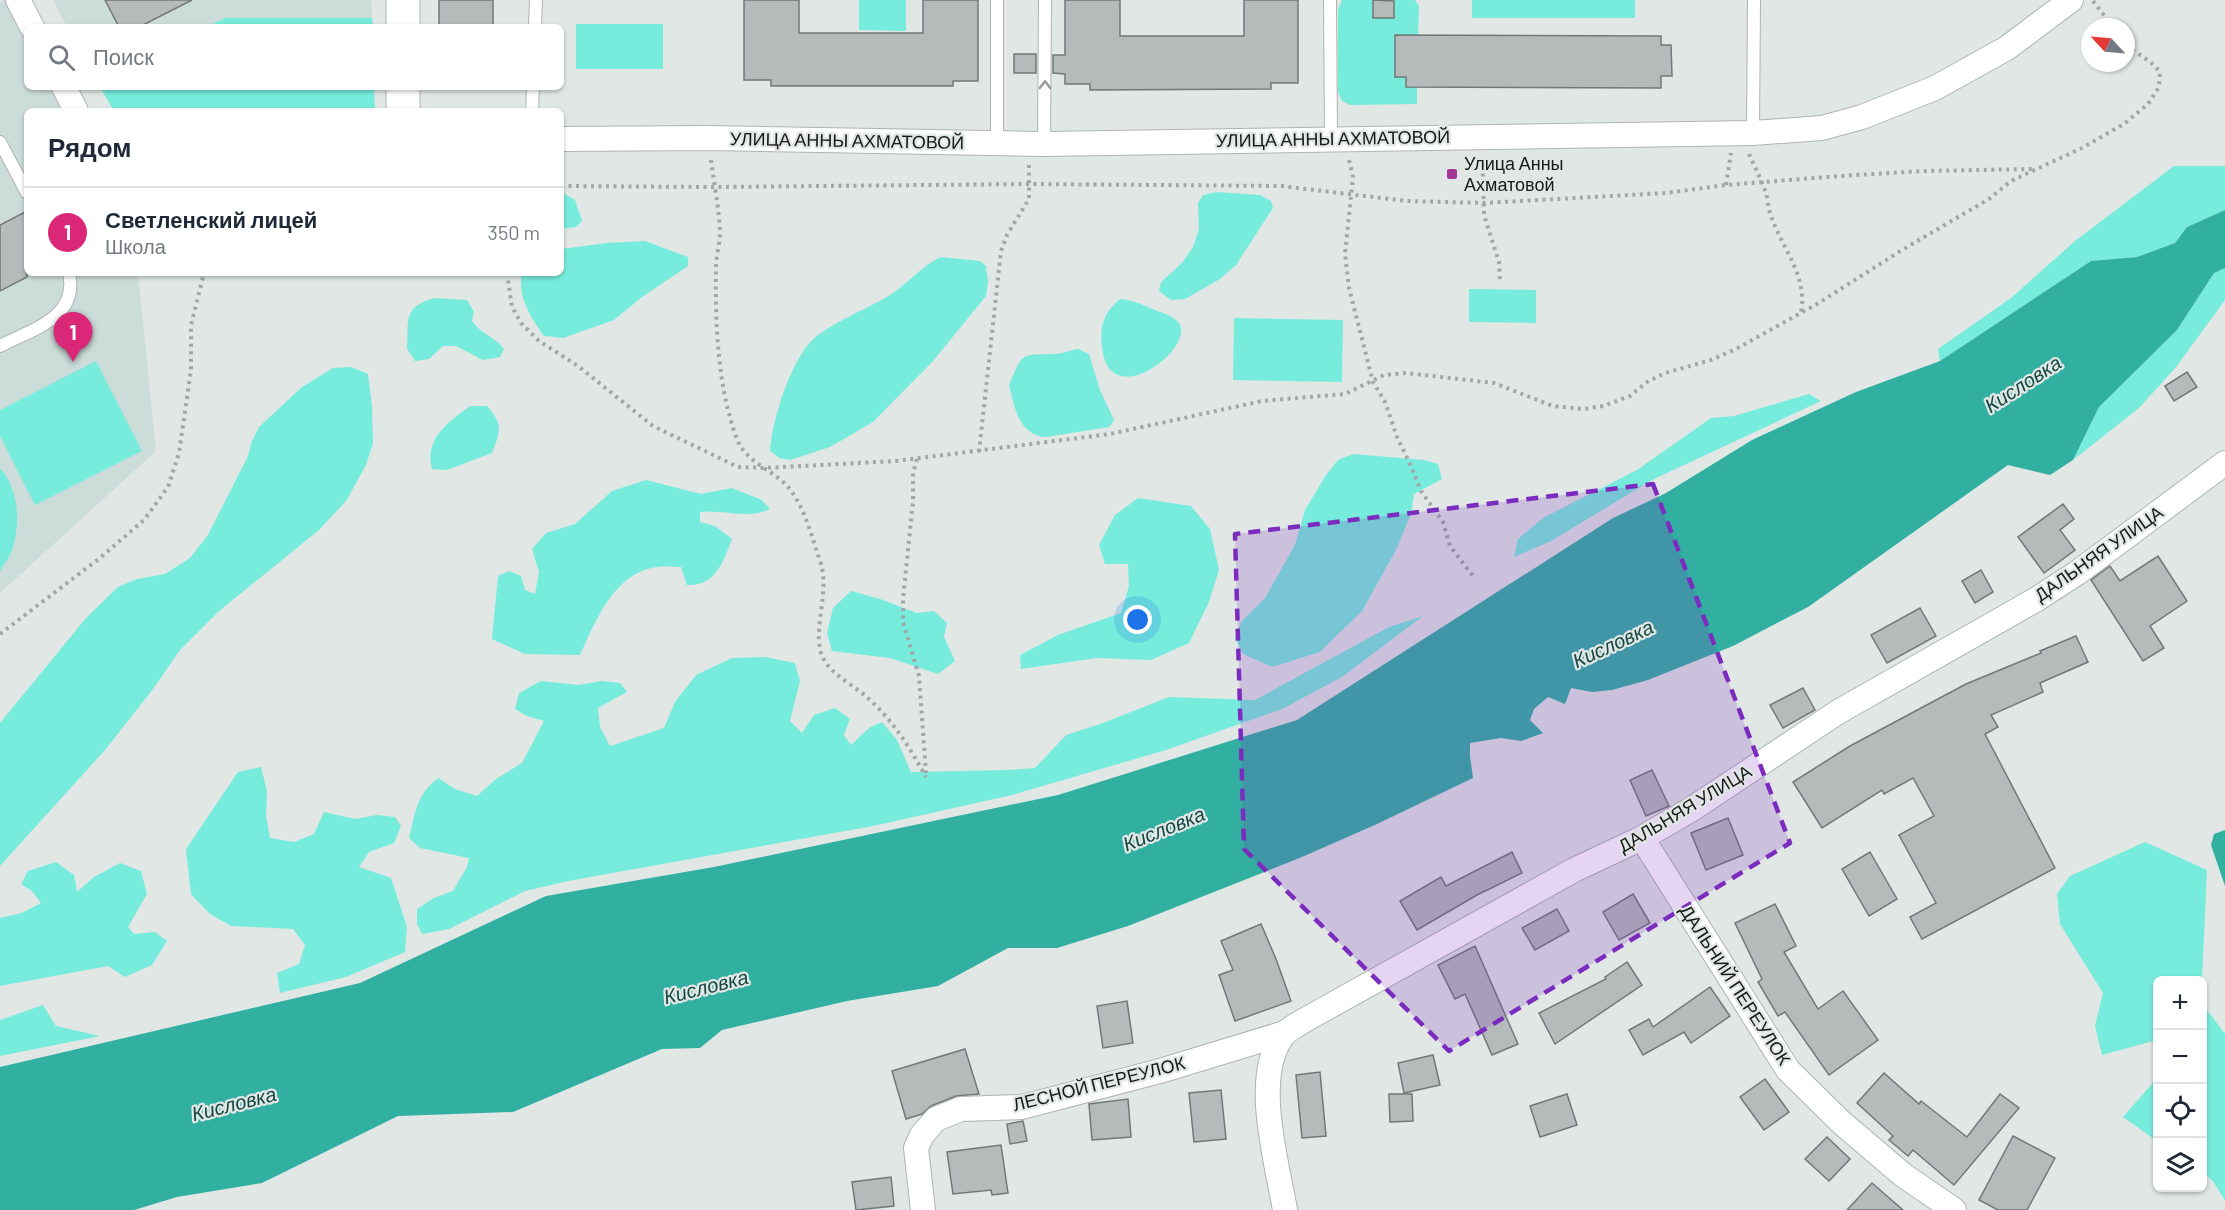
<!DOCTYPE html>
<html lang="ru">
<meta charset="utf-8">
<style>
:root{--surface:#fff;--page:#f2f2f3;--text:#1f2937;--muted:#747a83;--line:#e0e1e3;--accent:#db2777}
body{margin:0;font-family:Barlow,sans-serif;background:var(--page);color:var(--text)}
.controls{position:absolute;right:18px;bottom:18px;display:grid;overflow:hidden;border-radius:9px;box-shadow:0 2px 4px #0004}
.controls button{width:54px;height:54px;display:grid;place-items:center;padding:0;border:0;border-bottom:2px solid var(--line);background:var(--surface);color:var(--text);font:30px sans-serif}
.compass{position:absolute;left:2081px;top:18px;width:54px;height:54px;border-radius:50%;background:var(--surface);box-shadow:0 2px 4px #0004;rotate:296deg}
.you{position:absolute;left:1138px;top:620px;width:21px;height:21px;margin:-15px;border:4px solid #fff;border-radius:50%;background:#1a73e8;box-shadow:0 0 0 9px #1a73e833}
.badge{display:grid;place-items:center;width:39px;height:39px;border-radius:50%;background:var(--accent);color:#fff;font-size:20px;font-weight:700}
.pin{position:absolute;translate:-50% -50px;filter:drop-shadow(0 2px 3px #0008)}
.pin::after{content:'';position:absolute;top:32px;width:21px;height:18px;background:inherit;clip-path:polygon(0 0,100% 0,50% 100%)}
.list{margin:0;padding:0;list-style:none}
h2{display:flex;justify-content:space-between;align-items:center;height:78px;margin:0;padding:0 24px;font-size:26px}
h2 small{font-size:20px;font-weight:400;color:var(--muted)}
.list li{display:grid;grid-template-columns:39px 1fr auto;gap:18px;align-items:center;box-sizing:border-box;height:90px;padding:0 24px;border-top:2px solid var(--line)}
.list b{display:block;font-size:22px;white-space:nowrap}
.list p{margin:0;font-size:20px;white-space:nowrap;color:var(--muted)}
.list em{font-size:20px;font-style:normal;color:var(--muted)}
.icon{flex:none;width:33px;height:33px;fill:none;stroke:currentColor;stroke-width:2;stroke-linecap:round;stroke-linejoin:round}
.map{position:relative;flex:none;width:2225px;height:1210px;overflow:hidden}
.search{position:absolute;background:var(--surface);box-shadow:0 2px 4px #0004;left:24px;top:24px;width:540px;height:66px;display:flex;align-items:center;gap:15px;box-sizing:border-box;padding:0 21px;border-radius:9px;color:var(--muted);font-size:22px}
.panel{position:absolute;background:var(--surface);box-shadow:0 2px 4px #0004;left:24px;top:108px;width:540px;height:168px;border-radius:9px}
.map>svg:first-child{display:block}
.built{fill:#ccdcd9}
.green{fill:#77ecdc}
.water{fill:#31b0a2}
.building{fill:#b5bbba;stroke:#727877;stroke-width:1.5}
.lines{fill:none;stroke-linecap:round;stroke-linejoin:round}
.lane-casing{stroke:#aeb4b3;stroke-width:14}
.street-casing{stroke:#aeb4b3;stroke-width:26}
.secondary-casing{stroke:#aeb4b3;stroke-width:35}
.path{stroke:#a1a7a5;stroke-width:4;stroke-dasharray:3 4.5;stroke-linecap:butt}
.lane{stroke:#fff;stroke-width:12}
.street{stroke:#fff;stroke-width:24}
.secondary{stroke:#fff;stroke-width:33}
.oneway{stroke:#979898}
.marked{fill:#7b2cbf;fill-opacity:0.2;stroke:#7b2cbf;stroke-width:4.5;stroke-dasharray:12 8;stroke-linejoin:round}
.poi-dot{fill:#a43695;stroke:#e0e7e5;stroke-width:2}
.labels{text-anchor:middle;stroke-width:4.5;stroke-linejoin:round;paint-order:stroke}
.street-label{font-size:18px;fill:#181a1a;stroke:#e0e7e5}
.poi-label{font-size:18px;fill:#181a1a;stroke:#e0e7e5;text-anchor:start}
.water-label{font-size:20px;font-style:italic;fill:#154a43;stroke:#e0e7e5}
</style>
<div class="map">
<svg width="2225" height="1210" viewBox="0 0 2225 1210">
<rect width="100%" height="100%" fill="#e0e7e5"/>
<g class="built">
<polygon points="5,0 27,42 27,87 50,87 62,111 27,111 27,273 138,273 156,451 0,593 0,2"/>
<polygon points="53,0 371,0 373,27 67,27"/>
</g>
<g class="green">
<polygon points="859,0 906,0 906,31 859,30"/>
<polygon points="1342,0 1415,0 1419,6 1418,35 1406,77 1406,87 1417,87 1417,104 1350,105 1342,101 1338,92 1338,10"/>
<rect x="1472" y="0" width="163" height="18"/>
<polygon points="225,18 372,18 373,27 207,27"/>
<rect x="576" y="24" width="87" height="45"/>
<polygon points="100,87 374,87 375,111 114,111"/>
<polygon points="2174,166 2225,166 2225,210 2187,227 2175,243 2137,257 2091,261 1940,361 1938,349 2011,298 2075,241"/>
<polygon points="561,192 575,200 582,221 576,227 561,229"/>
<polygon points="1217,192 1260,195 1271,201 1273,208 1236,265 1220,279 1185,299 1171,300 1159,291 1161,282 1182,263 1193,247 1199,229 1198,203 1203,195"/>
<path d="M 645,241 L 688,257 L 688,266 L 642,297 L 614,320 L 563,338 L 544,336 C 531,318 517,297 522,273 L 561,273 L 561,249 L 607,243 Z"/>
<path d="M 941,257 L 980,261 L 986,266 L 988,281 L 986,296 L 933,361 L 873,422 L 830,447 L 790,460 L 779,458 L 770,451 C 772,420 792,354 818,335 C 840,319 867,309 890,295 C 908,284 922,265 941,257 Z"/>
<polygon points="2225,268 2225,300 2176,367 2139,408 2073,460 2099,407 2177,330 2214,273"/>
<polygon points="1469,289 1536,290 1536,323 1469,322"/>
<path d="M 435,298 L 467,300 L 474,312 L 472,321 C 481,334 494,336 504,349 L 500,357 L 483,360 L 456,346 L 443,346 L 429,359 L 415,361 L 407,349 C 409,319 402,307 435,298 Z"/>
<path d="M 1120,299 C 1133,300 1143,305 1155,310 C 1162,313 1174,316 1179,323 C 1196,348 1109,415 1102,347 C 1100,325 1103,314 1120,299 Z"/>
<polygon points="1234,318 1343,320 1342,382 1233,380"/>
<path d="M 1078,349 L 1089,354 L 1100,390 L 1114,420 L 1109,427 L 1046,437 C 1019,435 1014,407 1009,385 C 1023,351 1021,355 1055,354 C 1062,354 1070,350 1078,349 Z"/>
<polygon points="96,361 142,451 35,505 0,436 0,410"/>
<polygon points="351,367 368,374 372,407 373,443 366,465 346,501 319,530 219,611 180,650 153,689 105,750 0,866 0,723 86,618 118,587 137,579 165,574 190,558 208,535 248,456 252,441 259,427 302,387 333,368"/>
<polygon points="1809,394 1821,401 1652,480 1551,541 1514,557 1518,539 1543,518 1637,470 1711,418 1734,416"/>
<path d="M 470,406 L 487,406 C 503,424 501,431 492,453 L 447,470 L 432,469 C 424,439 447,423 470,406 Z"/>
<polygon points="1353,454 1424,460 1438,464 1442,479 1414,494 1411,514 1396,550 1362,611 1320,652 1272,667 1243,654 1235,638 1241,622 1265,598 1295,545 1305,510 1326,475 1338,460"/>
<path d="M 0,468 C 19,489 21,524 12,550 C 10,557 4,564 0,571 Z"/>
<path d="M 646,480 L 701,494 L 732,488 L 762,500 L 770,509 C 747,520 724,509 700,512 L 700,522 L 715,526 L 732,539 C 723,562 716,586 687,585 L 681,567 C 673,567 665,566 657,567 C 614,573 596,620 580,655 L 525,654 L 492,639 L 498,576 L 509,571 L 521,576 L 525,590 L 535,594 L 539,572 L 532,549 L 546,533 L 575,524 L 612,491 Z"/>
<polygon points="1138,498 1191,506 1210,529 1219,570 1209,602 1189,643 1151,660 1097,658 1021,669 1020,655 1058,635 1121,613 1129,586 1128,564 1105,564 1099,545 1115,515"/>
<polygon points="851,591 880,599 917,613 934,611 947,623 944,637 955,661 938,674 890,658 832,651 827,633 833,608"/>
<path d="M 1423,616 L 1342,677 L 1282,709 L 1166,750 L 1012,795 L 873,826 L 568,881 L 525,891 L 449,929 L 422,934 L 417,924 L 417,909 L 434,898 L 453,891 L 467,867 L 469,858 L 420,848 L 409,838 C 416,812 416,795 438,778 L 455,789 L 477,796 L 496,779 L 522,763 L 544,721 L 527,716 L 515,709 L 519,693 L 541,681 L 579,685 L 601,681 L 620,683 L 627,692 L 598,708 L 600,727 L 610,746 L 664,728 L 675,702 L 696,675 L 732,658 L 765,657 L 795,663 L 800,681 L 790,721 L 802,733 L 814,715 L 835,708 L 850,719 L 844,735 L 851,745 L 869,728 L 882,722 L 897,740 L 911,772 L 1008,770 L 1035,768 L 1066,735 L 1103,723 L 1169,697 L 1255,700 L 1389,627 Z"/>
<polygon points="261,767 267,791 266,816 270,838 294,842 314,834 324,812 355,819 377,815 395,817 401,826 394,843 369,852 359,867 391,878 407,927 405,952 346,977 280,993 277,973 299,964 305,945 293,929 231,926 210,914 191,894 186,849 238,772"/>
<polygon points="2145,842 2207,870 2202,980 2158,980 2157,1040 2102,1055 2095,1026 2103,993 2060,924 2057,894 2070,876"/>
<polygon points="56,862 74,875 77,892 94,877 120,863 141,871 147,894 128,927 134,934 155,932 167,941 152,965 125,977 108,966 0,986 0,918 22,913 41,903 32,891 21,884 28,871"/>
<polygon points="2202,1003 2225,1034 2225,1200 2212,1180 2203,1173"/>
<polygon points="43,1005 56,1026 100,1036 0,1056 0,1020"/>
<polygon points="2157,1078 2157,1141 2123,1117"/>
</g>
<g class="water">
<polygon points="2225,210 2225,268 2214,273 2177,330 2099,407 2073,460 2050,475 2008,465 1808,607 1733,646 1648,680 1612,690 1592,692 1571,688 1565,704 1548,697 1534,709 1530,720 1543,733 1521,741 1501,738 1470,743 1470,756 1473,778 1377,824 1302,857 1128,926 1057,948 1008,948 938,986 847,1001 722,1030 700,1048 662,1049 513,1112 398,1116 262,1183 177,1197 134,1210 0,1210 0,1067 360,983 546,896 714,867 1058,795 1297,720 1613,518 1666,493 1752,440 1856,392 1940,361 2091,261 2137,257 2175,243 2187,227"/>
<polygon points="2225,830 2225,886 2211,845 2214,834"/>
</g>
<g class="building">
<polygon points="105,0 192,0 139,27 119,27"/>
<rect x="439" y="0" width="54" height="27"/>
<polygon points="744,0 799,0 799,33 923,33 923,0 978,0 978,81 953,81 953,86 771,86 771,80 744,80"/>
<polygon points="1065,0 1120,0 1120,36 1244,36 1244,0 1298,0 1298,83 1271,83 1271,89 1090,90 1090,84 1065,84 1065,74 1053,73 1053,55 1065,55"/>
<polygon points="1373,0 1394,1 1394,18 1373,18"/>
<polygon points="1395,35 1661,36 1661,45 1671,45 1672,76 1661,76 1661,88 1406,87 1406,77 1395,77"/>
<rect x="1014" y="54" width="22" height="19"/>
<polygon points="27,211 27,277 0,291 0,225"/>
<polygon points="2187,372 2197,387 2174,401 2165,386"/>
<polygon points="2063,504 2074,519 2060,530 2075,550 2044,573 2018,537"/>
<polygon points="2158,556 2187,601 2150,626 2164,648 2143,661 2091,580 2110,566 2120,581"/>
<polygon points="1981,570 1993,592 1975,603 1962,581"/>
<polygon points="1920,608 1936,636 1887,663 1871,635"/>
<polygon points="2076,636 2088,662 2040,683 2043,692 1991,715 1998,727 1985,734 2055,868 1922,939 1910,917 1936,903 1899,835 1934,816 1913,778 1884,794 1882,790 1822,828 1793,782 1850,746 1966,684 2041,653 2040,651"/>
<polygon points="1803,688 1815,710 1783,728 1770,705"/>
<polygon points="1652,770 1669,806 1646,816 1630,780"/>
<polygon points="1728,818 1743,855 1706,870 1691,833"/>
<polygon points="1512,852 1522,873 1477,895 1417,930 1400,901 1441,877 1446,886"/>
<polygon points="1870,852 1897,899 1869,916 1842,869"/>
<polygon points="1633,894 1650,923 1619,940 1603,912"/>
<polygon points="1775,904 1796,946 1784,952 1818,1009 1843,991 1878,1040 1829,1075 1785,1012 1778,1016 1758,982 1762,979 1735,923"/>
<polygon points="1557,909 1569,931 1535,950 1522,928"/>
<polygon points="1261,924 1276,959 1291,1001 1235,1021 1219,975 1233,970 1221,941"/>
<polygon points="1475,946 1518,1044 1492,1055 1465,994 1455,999 1438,965"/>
<polygon points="1627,962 1642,985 1555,1044 1539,1013 1606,979 1605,977"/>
<polygon points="1710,987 1730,1016 1691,1043 1684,1032 1643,1055 1629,1030 1649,1019 1653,1027"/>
<polygon points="1127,1001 1133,1043 1103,1048 1097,1006"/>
<polygon points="965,1049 979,1094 956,1096 931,1106 922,1114 906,1119 892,1071"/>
<polygon points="1433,1055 1440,1085 1404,1093 1398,1063"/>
<polygon points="1320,1072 1326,1136 1302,1138 1296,1075"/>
<polygon points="1884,1073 1919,1104 1921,1101 1967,1137 2000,1094 2019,1108 1954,1185 1913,1150 1908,1156 1889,1140 1893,1136 1857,1103"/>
<polygon points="1765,1079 1789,1112 1764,1130 1740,1097"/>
<polygon points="1221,1090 1226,1139 1194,1142 1189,1093"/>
<polygon points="1389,1094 1412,1094 1413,1121 1390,1122"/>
<polygon points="1567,1094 1577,1125 1540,1137 1530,1106"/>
<polygon points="1128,1099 1131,1137 1092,1140 1089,1104"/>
<polygon points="1023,1121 1027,1141 1010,1144 1007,1124"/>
<polygon points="2013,1136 2055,1158 2027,1210 1998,1210 1979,1200"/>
<polygon points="1827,1137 1850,1159 1829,1181 1805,1159"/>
<polygon points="1001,1145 1008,1193 992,1195 991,1190 953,1194 947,1152"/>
<polygon points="891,1177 894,1206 856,1210 852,1182"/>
<polygon points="1872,1183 1903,1210 1847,1210"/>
</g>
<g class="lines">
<g class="lane-casing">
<g id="lane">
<polyline points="1330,0 1331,138"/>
<polyline points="535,27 536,0"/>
<polyline points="532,111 533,87"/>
<polyline points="1753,133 1754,0"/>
<polyline points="0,142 27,193"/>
<polyline points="997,144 997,0"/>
<polyline points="1044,144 1045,0"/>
<path d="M 0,346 C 32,329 79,318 69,273"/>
</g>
</g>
<g class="street-casing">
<g id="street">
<polyline points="18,0 32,27"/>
<polyline points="64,87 76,111"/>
<polyline points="561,139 707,138 1044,144 1753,133 1822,128 1862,117 1935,88 2007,48 2071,0"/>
<polyline points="1642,838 1788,1070 1842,1123 1903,1175 1954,1210"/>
<polyline points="923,1210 916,1148 922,1135 936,1119 961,1109 1022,1107 1160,1071 1285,1033"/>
<path d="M 1285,1210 C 1277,1162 1251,1075 1284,1034 C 1289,1029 1297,1025 1303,1021 L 1574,870 L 1642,838 L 1692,809 L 1838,712 L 2037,599 L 2077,573 L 2225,463"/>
</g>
</g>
<g class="secondary-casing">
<g id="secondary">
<polyline points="403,0 403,27"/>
<polyline points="403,87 403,111"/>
</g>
</g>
<g class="path">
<polyline points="2093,1 2113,27"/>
<path d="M 1749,154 C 1755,167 1761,179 1766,193 C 1768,200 1768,208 1771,216 C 1782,248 1808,276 1801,312"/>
<polyline points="1479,159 1483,176 1484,215 1499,262 1500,281"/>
<path d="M 711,160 C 714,183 719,208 720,232 C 720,242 717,253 716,264 C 715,319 717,387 737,439 C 746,463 774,470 789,488 C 806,510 812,538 821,564 C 830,592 811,635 823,658 C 833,677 855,685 870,700 C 894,722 910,748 926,777"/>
<polyline points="1349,160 1353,177 1345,254 1349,288 1373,382 1385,402 1397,437 1410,464 1421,491 1443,522 1450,546 1473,576"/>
<polyline points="1726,185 1731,153"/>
<polyline points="561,186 715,187 1029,184 1281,186 1407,201 1484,203 1666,193 1726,185 1840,176 1923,171 2033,169"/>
<path d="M 507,273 L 512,307 L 521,323 L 539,341 L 578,366 L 653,426 L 738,467 L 764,468 L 896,461 L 1110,434 L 1262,401 L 1345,394 L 1384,375 L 1406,373 L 1494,383 L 1553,406 L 1583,409 L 1603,406 L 1630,396 L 1647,382 L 1665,373 L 1711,360 L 1736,349 L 1817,304 L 1902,250 L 1989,199 L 2011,181 L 2082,148 L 2124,124 L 2148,104 L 2159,87 L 2160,72 C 2151,60 2137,54 2126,45"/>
<polyline points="979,452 1001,251 1007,235 1029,199 1029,164"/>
<polyline points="917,459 913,473 913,502 903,599 903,622 919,676 926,773"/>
<polyline points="0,634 100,558 144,520 168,487 179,453 191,370 191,325 204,273"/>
</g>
<use href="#lane" class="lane"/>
<use href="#street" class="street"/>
<use href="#secondary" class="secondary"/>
</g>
<defs><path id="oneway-chevron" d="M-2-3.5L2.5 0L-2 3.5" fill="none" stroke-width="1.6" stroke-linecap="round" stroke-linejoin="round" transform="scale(1.5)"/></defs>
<use class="oneway" href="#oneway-chevron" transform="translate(1045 85) rotate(-90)"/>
<path class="marked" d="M 1653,484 L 1790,843 L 1449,1051 L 1244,849 L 1235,534 Z"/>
<rect class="poi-dot" x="1446" y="168" width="12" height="12" rx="3"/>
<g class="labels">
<g class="street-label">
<text transform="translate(1333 139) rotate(-1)" y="6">УЛИЦА АННЫ АХМАТОВОЙ</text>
<text transform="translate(847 141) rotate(1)" y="6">УЛИЦА АННЫ АХМАТОВОЙ</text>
<text transform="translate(2099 554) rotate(-35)" y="6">ДАЛЬНЯЯ УЛИЦА</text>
<text transform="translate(1685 809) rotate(-31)" y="6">ДАЛЬНЯЯ УЛИЦА</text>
<text transform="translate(1735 985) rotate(57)" y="6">ДАЛЬНИЙ ПЕРЕУЛОК</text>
<text transform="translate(1099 1084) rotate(-14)" y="6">ЛЕСНОЙ ПЕРЕУЛОК</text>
</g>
<g class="poi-label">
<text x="1464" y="170">Улица Анны<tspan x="1464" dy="21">Ахматовой</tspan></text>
</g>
<g class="water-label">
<text transform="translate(2023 384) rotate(-33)" y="7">Кисловка</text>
<text transform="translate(1613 644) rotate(-25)" y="7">Кисловка</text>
<text transform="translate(1164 829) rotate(-22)" y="7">Кисловка</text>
<text transform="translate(706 987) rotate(-14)" y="7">Кисловка</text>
<text transform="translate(234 1104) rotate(-14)" y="7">Кисловка</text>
</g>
</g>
</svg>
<div class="controls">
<button>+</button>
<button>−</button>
<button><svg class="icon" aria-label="locate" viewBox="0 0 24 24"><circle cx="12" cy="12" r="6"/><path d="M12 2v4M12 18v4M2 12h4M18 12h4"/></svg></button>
<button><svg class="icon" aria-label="layers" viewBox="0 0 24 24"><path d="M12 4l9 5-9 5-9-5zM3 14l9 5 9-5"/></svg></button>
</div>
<svg class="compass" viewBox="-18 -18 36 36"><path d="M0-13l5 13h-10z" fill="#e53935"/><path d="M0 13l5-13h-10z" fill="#747a83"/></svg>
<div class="you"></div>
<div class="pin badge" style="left:73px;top:362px">1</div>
<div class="search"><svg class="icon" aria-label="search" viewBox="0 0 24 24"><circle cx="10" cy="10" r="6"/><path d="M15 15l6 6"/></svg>Поиск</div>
<section class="panel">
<h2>Рядом<small></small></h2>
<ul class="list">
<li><span class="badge">1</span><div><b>Светленский лицей</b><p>Школа</p></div><em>350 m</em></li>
</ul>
</section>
</div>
